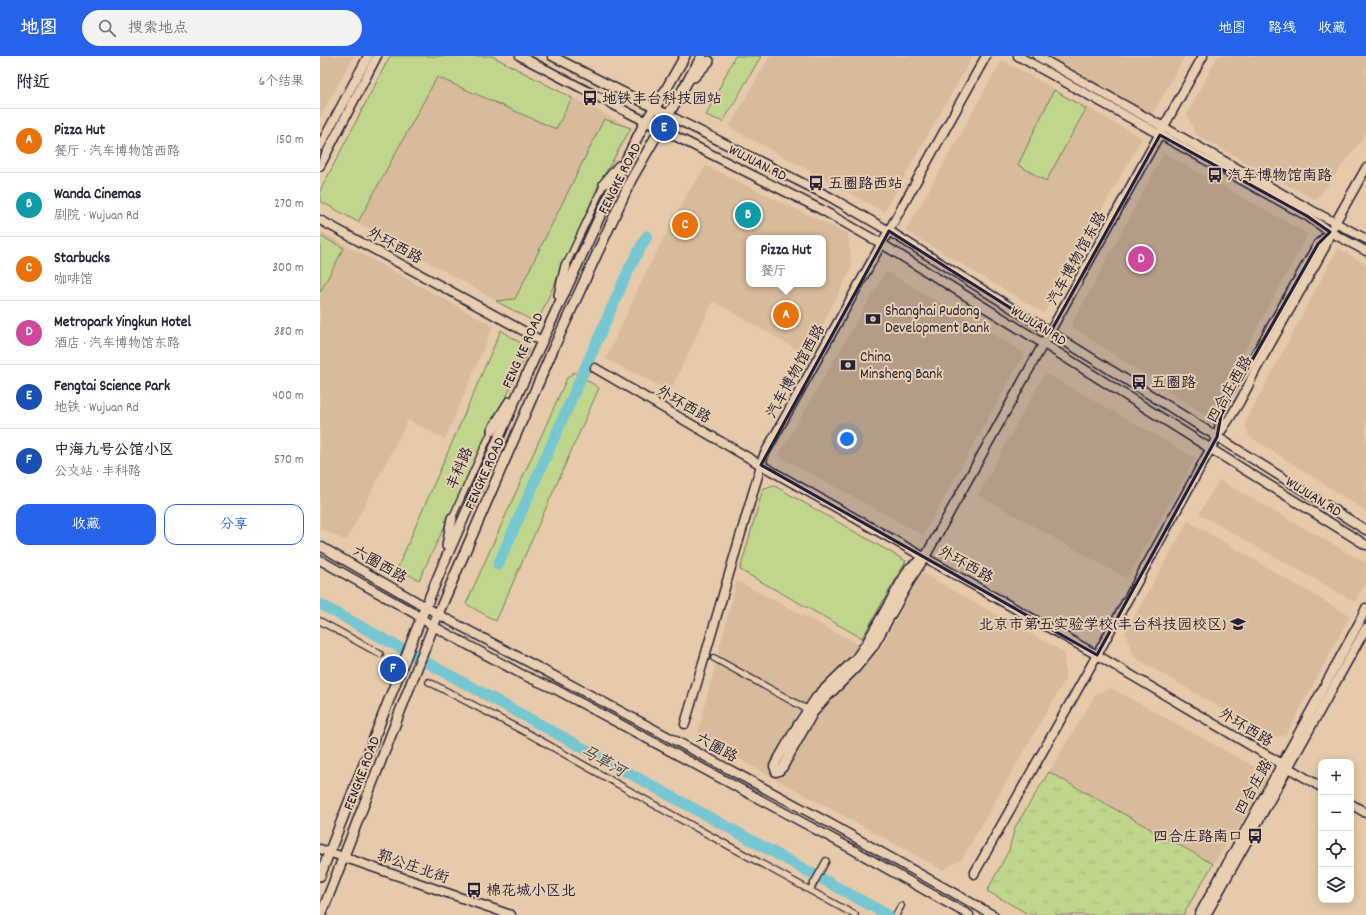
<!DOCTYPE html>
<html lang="zh">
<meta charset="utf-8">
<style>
:root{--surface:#fff;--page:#f2f2f3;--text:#1f2937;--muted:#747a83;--line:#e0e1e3;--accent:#2563eb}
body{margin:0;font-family:Dekko,"LXGW WenKai TC",sans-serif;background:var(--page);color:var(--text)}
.controls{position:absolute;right:12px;bottom:12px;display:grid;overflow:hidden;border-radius:8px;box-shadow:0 2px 10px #0003}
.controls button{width:36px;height:36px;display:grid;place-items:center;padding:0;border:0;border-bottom:1px solid var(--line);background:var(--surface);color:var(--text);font:20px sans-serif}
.you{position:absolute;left:527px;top:383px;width:14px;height:14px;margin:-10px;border:3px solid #fff;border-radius:50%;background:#1a73e8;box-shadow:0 0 0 6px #1a73e833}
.badge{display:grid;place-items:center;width:26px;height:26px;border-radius:50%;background:var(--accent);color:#fff;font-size:13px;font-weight:700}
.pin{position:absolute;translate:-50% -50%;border:2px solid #fff;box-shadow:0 1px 4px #0006}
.popup{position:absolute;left:426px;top:179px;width:80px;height:52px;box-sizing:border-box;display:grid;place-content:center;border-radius:8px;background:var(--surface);filter:drop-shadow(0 1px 3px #0005);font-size:13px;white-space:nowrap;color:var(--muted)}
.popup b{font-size:15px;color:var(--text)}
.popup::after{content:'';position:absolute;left:50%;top:100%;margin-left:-8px;border:8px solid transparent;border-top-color:var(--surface)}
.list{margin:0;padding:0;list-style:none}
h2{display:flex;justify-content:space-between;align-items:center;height:52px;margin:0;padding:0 16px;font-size:17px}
h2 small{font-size:13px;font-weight:400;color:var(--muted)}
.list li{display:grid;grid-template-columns:26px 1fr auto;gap:12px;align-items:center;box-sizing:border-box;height:64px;padding:0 16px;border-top:1px solid var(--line)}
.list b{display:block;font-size:15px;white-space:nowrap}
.list p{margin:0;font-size:13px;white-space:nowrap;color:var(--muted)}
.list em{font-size:13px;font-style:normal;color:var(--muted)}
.actions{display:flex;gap:8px;padding:12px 16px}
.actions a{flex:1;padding:9px 0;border:1px solid var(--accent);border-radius:12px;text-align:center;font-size:14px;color:var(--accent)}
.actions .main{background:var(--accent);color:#fff}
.icon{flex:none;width:22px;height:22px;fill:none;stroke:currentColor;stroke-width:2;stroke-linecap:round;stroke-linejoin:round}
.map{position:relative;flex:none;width:1046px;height:859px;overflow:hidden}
header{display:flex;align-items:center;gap:24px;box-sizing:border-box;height:56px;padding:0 20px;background:var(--accent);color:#fff}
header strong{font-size:19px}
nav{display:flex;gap:22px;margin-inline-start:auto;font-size:14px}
.search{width:280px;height:36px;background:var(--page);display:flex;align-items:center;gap:10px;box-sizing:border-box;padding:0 14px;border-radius:22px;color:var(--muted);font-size:15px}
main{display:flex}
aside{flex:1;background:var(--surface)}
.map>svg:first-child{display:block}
.built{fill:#d7bb9b;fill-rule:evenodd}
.grass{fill:url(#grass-tufts);stroke:#717c64}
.green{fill:#c0d68c;stroke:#717c64}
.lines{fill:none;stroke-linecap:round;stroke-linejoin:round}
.river{stroke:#77c7d2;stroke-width:11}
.street-casing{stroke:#22223b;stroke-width:8}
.secondary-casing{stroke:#22223b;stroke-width:11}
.primary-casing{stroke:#22223b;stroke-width:12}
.street{stroke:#e9cfb0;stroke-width:5.5}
.secondary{stroke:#e9cfb0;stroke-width:8}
.primary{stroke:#e9cfb0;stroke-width:9}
.marked{fill:#22223b;fill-opacity:0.2;stroke:#22223b;stroke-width:3;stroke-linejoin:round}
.labels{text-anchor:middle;stroke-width:4;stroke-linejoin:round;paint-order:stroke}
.poi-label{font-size:15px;fill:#22223b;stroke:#e9cfb0;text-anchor:start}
.street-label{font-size:15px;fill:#22223b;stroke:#e9cfb0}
.water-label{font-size:16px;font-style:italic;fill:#334359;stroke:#e9cfb0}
</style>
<header>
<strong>地图</strong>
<div class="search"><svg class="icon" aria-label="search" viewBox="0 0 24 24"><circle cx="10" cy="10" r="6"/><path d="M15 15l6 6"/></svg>搜索地点</div>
<nav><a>地图</a><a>路线</a><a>收藏</a></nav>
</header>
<main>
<aside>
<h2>附近<small>6个结果</small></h2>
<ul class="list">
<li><span class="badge" style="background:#e8710a">A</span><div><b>Pizza Hut</b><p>餐厅 · 汽车博物馆西路</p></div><em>150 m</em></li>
<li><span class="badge" style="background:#0f9aa8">B</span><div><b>Wanda Cinemas</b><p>剧院 · Wujuan Rd</p></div><em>270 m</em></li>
<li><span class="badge" style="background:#e8710a">C</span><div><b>Starbucks</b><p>咖啡馆</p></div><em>300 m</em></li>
<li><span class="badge" style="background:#d1479c">D</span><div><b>Metropark Yingkun Hotel</b><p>酒店 · 汽车博物馆东路</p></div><em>380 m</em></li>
<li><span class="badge" style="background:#1a4fb4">E</span><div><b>Fengtai Science Park</b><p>地铁 · Wujuan Rd</p></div><em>400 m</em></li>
<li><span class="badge" style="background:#1a4fb4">F</span><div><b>中海九号公馆小区</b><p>公交站 · 丰科路</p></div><em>570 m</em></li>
</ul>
<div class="actions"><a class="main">收藏</a><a>分享</a></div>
</aside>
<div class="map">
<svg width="1046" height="859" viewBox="0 0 1046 859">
<defs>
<pattern id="grass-tufts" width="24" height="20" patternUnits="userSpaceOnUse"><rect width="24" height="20" fill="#c0d68c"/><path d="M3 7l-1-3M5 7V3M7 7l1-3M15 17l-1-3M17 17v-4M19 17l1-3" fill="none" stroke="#a5b77a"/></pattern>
</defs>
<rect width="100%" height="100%" fill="#e6caa9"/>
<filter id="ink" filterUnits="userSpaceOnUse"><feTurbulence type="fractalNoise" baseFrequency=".025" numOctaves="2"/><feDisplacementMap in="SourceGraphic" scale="8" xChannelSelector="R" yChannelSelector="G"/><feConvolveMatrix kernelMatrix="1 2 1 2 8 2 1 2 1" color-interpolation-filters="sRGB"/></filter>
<g filter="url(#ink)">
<g class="built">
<polygon points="0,0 34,0 0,61"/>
<polygon points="70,0 173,0 311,72 217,267 0,145 0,135"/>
<polygon points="450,0 653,0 564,156 409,71"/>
<polygon points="723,0 865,0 831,61"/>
<polygon points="898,0 1046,0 1046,76 1040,86 996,144 876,79 867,58"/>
<polygon points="682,4 822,82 724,257 586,175"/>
<polygon points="844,97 988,178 888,361 751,270"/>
<path d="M 386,110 L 528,178 L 532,211 L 487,299 L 393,245 L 350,335 L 286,303 L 326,216 L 369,135 ZM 429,182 L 503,182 L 503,228 L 429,228 Z"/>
<polygon points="0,175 173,270 125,383 88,364 26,485 0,472"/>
<polygon points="1018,192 1046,209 1046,455 929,380 925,367"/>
<polygon points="566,215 705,297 603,479 458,400"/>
<polygon points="725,317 876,402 807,523 658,439"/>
<polygon points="899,424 1046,507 1046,526 1035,546 879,458"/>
<polygon points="868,465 1030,560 966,679 951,682 814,601 805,577"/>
<polygon points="602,517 745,597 745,624 642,803 623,814 377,680 417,525 557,598"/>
<polygon points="791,632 946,717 946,731 893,808 729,716 776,638"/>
</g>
<polygon class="grass" points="729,716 893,808 863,859 710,859 667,835 689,794 695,771"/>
<g class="green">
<polygon points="70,0 172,0 252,42 236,73 117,21 38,166 0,145 0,135"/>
<polygon points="415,0 441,0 403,66 386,59"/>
<polygon points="734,34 766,53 726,125 698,109"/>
<polygon points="284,63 311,72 279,128 217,267 176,245 195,243"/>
<polygon points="0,180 24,192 0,236"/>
<polygon points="181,274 209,293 99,524 77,513"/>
<polygon points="254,316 279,332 176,565 146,548 247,322"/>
<polygon points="453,429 586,505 542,582 420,514 443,433"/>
</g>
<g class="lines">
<g class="river">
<polyline points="178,509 309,213 327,180"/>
<polyline points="0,548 568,859"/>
</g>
<g class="street-casing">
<g id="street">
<polyline points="246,209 284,128"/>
<polyline points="132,462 172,374"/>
<polyline points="0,565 60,598"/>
<polyline points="394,602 490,655"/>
<polyline points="109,626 209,678 349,757 535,859"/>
<polyline points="490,834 506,805"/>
<polyline points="576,859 581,850"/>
</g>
</g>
<g class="secondary-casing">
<g id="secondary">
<polyline points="200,0 313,59 502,154 562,188 724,288 891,393 1046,489"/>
<polyline points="232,0 510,141 569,175 1046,474"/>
<polyline points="698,0 987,160 1010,176 1046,195"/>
<polyline points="717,0 991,154 1046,183"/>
<polyline points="0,90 48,0"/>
<polyline points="0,110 57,0"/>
<polyline points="0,164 222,285"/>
<polyline points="275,312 441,409 777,599 1001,731"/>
<polyline points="898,378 901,359 998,188 1008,178"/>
<polyline points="0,490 125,562 246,626 511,768 673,859"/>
<polyline points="605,501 589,512 547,586 536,602 497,640 477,670 454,710 456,716 459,715 463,711 493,657 505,643 536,612 553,591 594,518 605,501 883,0"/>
<polyline points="0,504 92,556 113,570 203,619 235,633 530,792 649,859"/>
<polyline points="365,668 444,399 666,0"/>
<polyline points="1031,748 1046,757"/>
<polyline points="0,793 191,859"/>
<path d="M 654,818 L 777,599 L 897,381 C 912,360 925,339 935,315 L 1005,191 L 1010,176 L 1046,112"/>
<polyline points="879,859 1039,567 1046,552"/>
<polyline points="886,859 1046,572"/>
</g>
</g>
<g class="primary-casing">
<g id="primary">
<polyline points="374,21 389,5"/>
<polyline points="284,128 299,110"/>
<polyline points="239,239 246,209"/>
<polyline points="172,374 189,346"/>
<polyline points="127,490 132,462"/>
<polyline points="0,820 101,562 123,509 200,333 302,112 323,70 344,37 365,0"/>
<polyline points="1,859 118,558 234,291 311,124 382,0"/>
</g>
</g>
<use href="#street" class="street"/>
<use href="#secondary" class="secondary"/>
<use href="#primary" class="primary"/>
</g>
</g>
<path class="marked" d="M 840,79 L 987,160 L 1010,176 L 998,188 L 901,359 L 897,381 L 777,599 L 441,409 L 569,175 L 730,277 Z"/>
<defs>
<g id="bus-bare" transform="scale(1.2)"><path d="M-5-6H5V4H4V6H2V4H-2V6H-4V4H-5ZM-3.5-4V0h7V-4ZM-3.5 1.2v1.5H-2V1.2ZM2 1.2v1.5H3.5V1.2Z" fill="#22223b" stroke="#e9cfb0" stroke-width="2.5" paint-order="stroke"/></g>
<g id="bank-bare" transform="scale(1.2)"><path d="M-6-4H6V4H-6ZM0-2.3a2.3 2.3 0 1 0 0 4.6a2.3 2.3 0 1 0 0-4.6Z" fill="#22223b" stroke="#e9cfb0" stroke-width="2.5" paint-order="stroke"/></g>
<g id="school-bare" transform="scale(1.2)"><path d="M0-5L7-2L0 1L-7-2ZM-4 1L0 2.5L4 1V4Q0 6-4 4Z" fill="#22223b" stroke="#e9cfb0" stroke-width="2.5" paint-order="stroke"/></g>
</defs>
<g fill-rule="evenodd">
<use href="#bus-bare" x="270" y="42"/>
<use href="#bus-bare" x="895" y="119"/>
<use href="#bus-bare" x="496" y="127"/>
<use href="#bank-bare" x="553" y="263"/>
<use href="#bank-bare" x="528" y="309"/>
<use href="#bus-bare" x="819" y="326"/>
<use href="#school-bare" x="918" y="568"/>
<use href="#bus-bare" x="935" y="780"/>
<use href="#bus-bare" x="154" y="834"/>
</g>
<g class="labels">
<g class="poi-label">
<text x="282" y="47">地铁丰台科技园站</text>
<text x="907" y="124">汽车博物馆南路</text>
<text x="508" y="132">五圈路西站</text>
<text x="565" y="259">Shanghai Pudong<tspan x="565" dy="17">Development Bank</tspan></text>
<text x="540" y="305">China<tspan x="540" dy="17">Minsheng Bank</tspan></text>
<text x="831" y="331">五圈路</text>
<text x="906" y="573" text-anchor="end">北京市第五实验学校(丰台科技园校区)</text>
<text x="923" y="785" text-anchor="end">四合庄路南口</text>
<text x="166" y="839">棉花城小区北</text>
</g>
<g class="street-label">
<text transform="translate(438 106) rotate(27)" y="5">WUJUAN RD</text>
<text transform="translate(299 122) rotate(-63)" y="5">FENGKE ROAD</text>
<text transform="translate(75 189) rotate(28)" y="5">外环西路</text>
<text transform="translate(756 202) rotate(-61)" y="5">汽车博物馆东路</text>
<text transform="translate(719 269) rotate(32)" y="5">WUJUAN RD</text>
<text transform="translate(202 294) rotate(-66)" y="5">FENG KE ROAD</text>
<text transform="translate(475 315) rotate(-61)" y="5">汽车博物馆西路</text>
<text transform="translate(909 333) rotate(-60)" y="5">四合庄西路</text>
<text transform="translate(364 348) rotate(30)" y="5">外环西路</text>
<text transform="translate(139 412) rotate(-66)" y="5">丰科路</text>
<text transform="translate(164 417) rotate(-66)" y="5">FENGKE ROAD</text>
<text transform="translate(994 440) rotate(32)" y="5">WUJUAN RD</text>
<text transform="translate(60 508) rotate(30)" y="5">六圈西路</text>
<text transform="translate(646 508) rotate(29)" y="5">外环西路</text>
<text transform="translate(926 671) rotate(31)" y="5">外环西路</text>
<text transform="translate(397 691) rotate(28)" y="5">六圈路</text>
<text transform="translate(41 717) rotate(-69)" y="5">FENGKE ROAD</text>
<text transform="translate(933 731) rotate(-61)" y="5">四合庄路</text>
<text transform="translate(93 810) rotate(19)" y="5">郭公庄北街</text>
</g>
<g class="water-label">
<text transform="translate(284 704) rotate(29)" y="6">马草河</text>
</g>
</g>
</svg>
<div class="controls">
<button>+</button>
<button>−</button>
<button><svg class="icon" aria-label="locate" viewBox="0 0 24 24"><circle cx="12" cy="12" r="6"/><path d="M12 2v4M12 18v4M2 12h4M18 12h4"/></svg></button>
<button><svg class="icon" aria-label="layers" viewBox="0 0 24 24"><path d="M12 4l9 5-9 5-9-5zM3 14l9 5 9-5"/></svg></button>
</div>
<div class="you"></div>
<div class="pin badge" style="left:466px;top:259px;background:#e8710a">A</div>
<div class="popup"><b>Pizza Hut</b>餐厅</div>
<div class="pin badge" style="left:428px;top:159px;background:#0f9aa8">B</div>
<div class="pin badge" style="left:365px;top:169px;background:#e8710a">C</div>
<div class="pin badge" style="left:821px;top:203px;background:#d1479c">D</div>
<div class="pin badge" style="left:344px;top:72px;background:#1a4fb4">E</div>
<div class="pin badge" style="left:73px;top:613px;background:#1a4fb4">F</div>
</div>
</main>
